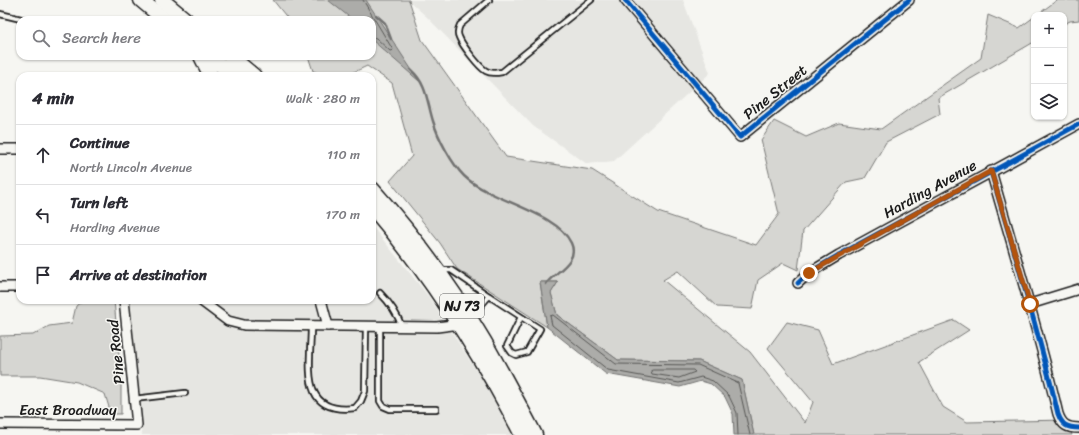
<!DOCTYPE html>
<meta charset="utf-8">
<style>
:root{--surface:#fff;--page:#f7f7f7;--text:#2b2b33;--muted:#7c7c81;--line:#e1e1e2}
body{margin:0;font-family:Sriracha,sans-serif;background:var(--page);color:var(--text)}
.controls{position:absolute;right:12px;top:12px;display:grid;overflow:hidden;border-radius:8px;box-shadow:0 1px 3px #0004}
.controls button{width:36px;height:36px;display:grid;place-items:center;padding:0;border:0;border-bottom:1px solid var(--line);background:var(--surface);color:var(--text);font:20px sans-serif}
.stop{position:absolute;width:12px;height:12px;margin:-9px;border:3px solid #b45309;border-radius:50%;background:#fff}
.stop.end{background:#b45309;border-color:#fff;box-shadow:0 1px 4px #0008}
.list{margin:0;padding:0;list-style:none}
h2{display:flex;justify-content:space-between;align-items:center;height:52px;margin:0;padding:0 16px;font-size:17px}
h2 small{font-size:13px;font-weight:400;color:var(--muted)}
.list li{display:grid;grid-template-columns:26px 1fr auto;gap:12px;align-items:center;box-sizing:border-box;height:60px;padding:0 16px;border-top:1px solid var(--line)}
.list b{display:block;font-size:15px;white-space:nowrap}
.list p{margin:0;font-size:13px;white-space:nowrap;color:var(--muted)}
.list em{font-size:13px;font-style:normal;color:var(--muted)}
.icon{flex:none;width:22px;height:22px;fill:none;stroke:currentColor;stroke-width:2;stroke-linecap:round;stroke-linejoin:round}
.map{position:relative;flex:none;width:1079px;height:435px;overflow:hidden}
.search{position:absolute;background:var(--surface);box-shadow:0 1px 3px #0004;left:16px;top:16px;width:360px;height:44px;display:flex;align-items:center;gap:10px;box-sizing:border-box;padding:0 14px;border-radius:12px;color:var(--muted);font-size:15px}
.panel{position:absolute;background:var(--surface);box-shadow:0 1px 3px #0004;left:16px;top:72px;width:360px;height:232px;border-radius:12px}
.map>svg:first-child{display:block}
.built{fill:#e6e6e2}
.green{fill:#d6d6d2;stroke:#797977}
.water{fill:#acaca9;stroke:#727271}
.lines{fill:none;stroke-linecap:round;stroke-linejoin:round}
.shore{stroke:#565654;stroke-width:1}
.stream{stroke:#727271;stroke-width:2.5}
.service-casing{stroke:#1c1c1c;stroke-width:8}
.minor-casing{stroke:#1c1c1c;stroke-width:12}
.trunk-casing{stroke:#1c1c1c;stroke-width:17}
.service{stroke:#f6f6f2;stroke-width:4.5}
.minor{stroke:#f6f6f2;stroke-width:9}
.trunk{stroke:#f6f6f2;stroke-width:14}
.cycleway-casing{stroke:#f6f6f2;stroke-width:8}
.cycleway{stroke:#0057b8;stroke-width:5}
.route{stroke:#b45309;stroke-width:5}
.labels{text-anchor:middle;stroke-width:3;stroke-linejoin:round;paint-order:stroke}
.shield{fill:#f6f6f2;stroke:#5d5d5c;stroke-width:1}
.shield-label{font-size:14px;font-weight:bold;fill:#1c1c1c}
.street-label{font-size:15px;fill:#1c1c1c;stroke:#f6f6f2}
</style>
<div class="map">
<svg width="1079" height="435" viewBox="0 0 1079 435">
<rect width="100%" height="100%" fill="#f6f6f2"/>
<filter id="ink" filterUnits="userSpaceOnUse"><feTurbulence type="fractalNoise" baseFrequency=".025" numOctaves="2"/><feDisplacementMap in="SourceGraphic" scale="8" xChannelSelector="R" yChannelSelector="G"/><feConvolveMatrix kernelMatrix="1 2 1 2 8 2 1 2 1" color-interpolation-filters="sRGB"/></filter>
<g filter="url(#ink)">
<g class="built">
<polygon points="408,0 683,0 710,73 614,161 587,164 533,126 428,18"/>
<polygon points="372,226 429,297 485,384 512,435 142,435 128,300 372,300"/>
</g>
<g class="green">
<path d="M 273,0 L 409,0 L 422,40 L 506,157 L 592,170 L 658,212 L 756,245 L 779,214 L 761,140 L 774,121 L 806,137 L 839,123 L 881,129 L 981,58 L 988,15 L 1019,28 L 1034,17 L 1034,42 L 938,98 L 940,114 L 886,142 L 865,178 L 846,182 L 803,231 L 798,270 L 783,263 L 758,280 L 752,309 L 717,307 L 678,271 L 663,280 L 750,352 L 805,423 L 813,402 L 768,348 L 787,322 L 818,330 L 833,364 L 954,320 L 969,330 L 919,362 L 943,407 L 967,422 L 1067,420 L 1072,435 L 754,435 L 742,380 L 699,361 L 618,360 L 557,315 L 551,293 L 558,282 L 540,282 L 547,327 L 457,269 L 440,243 L 390,181 L 412,156 L 392,83 L 367,66 C 346,76 336,80 313,71 L 308,56 L 372,56 L 372,20 L 289,20 Z"/>
<polygon points="1057,0 1079,0 1079,20 1070,21 1064,24 1064,15 1037,15"/>
<polygon points="83,300 114,300 121,378 121,414 111,414 105,394 77,382 40,376 0,376 0,336 33,335 49,326 72,323 76,306"/>
</g>
<g class="water">
<polygon points="328,0 366,0 419,81 372,40 372,20 353,20"/>
<polygon points="540,282 558,282 551,293 557,315 618,360 699,361 742,380 754,435 734,435 733,414 725,397 711,384 701,381 680,387 606,374 547,327"/>
</g>
<g class="lines">
<g class="shore">
<polyline points="363,0 393,50 390,51 376,38 372,37"/>
<polygon points="653,370 693,370 695,372 679,378 652,374 651,371"/>
<polyline points="738,435 737,413 729,396 713,381 701,377 679,383 608,370 552,325 550,316 553,315 616,364 698,365 738,383 750,435"/>
</g>
<g class="stream">
<polyline points="376,15 385,23 391,39"/>
<path d="M 411,70 C 427,84 427,102 433,121 C 438,138 452,164 464,176 C 491,202 556,211 571,243 C 580,262 554,272 546,284"/>
</g>
<g class="service-casing">
<g id="service">
<path d="M 489,0 L 460,25 C 458,29 457,33 459,37 C 462,45 479,67 486,71 C 491,74 497,73 502,72 L 591,0"/>
<polyline points="0,14 21,19"/>
<polyline points="440,270 451,270 489,296 471,317"/>
<path d="M 380,293 C 391,304 397,313 402,327"/>
<polyline points="489,296 540,329 527,352 516,355 512,353 507,346 521,317"/>
<path d="M 311,326 C 311,365 298,415 355,408 L 361,401 L 365,391 L 366,327"/>
<polyline points="380,327 380,401 383,406 390,409 436,409"/>
<polyline points="134,399 185,393"/>
</g>
</g>
<g class="minor-casing">
<g id="minor">
<polyline points="625,0 740,137 909,0"/>
<polyline points="0,149 20,149"/>
<path d="M 991,171 C 1014,252 1039,332 1058,414 C 1062,425 1067,428 1079,428"/>
<polyline points="798,283 809,273 839,255 1079,124"/>
<polyline points="0,287 20,287"/>
<polyline points="200,300 228,321 244,325 437,327 460,324"/>
<polyline points="321,300 328,326"/>
<polyline points="1030,304 1079,289"/>
<polyline points="0,424 137,425 124,300"/>
</g>
</g>
<g class="trunk-casing">
<g id="trunk">
<polyline points="141,0 165,20"/>
<polyline points="162,0 186,20"/>
<polyline points="201,56 211,76"/>
<polyline points="209,56 234,76"/>
<polyline points="230,56 254,76"/>
<path d="M 372,189 C 414,236 452,287 484,341 C 502,372 518,403 535,435"/>
<path d="M 372,207 C 432,277 480,353 522,435"/>
</g>
</g>
<use href="#service" class="service"/>
<use href="#minor" class="minor"/>
<use href="#trunk" class="trunk"/>
<g class="cycleway-casing">
<g id="cycleway">
<polyline points="625,0 740,137 909,0"/>
<path d="M 991,171 C 1014,252 1039,332 1058,414 C 1062,425 1067,428 1079,428"/>
<polyline points="798,283 809,273 839,255 1079,124"/>
</g>
</g>
<use href="#cycleway" class="cycleway"/>
</g>
</g>
<g class="lines" filter="url(#ink)">
<polyline class="route" points="809,273 991,171 1030,304"/>
</g>
<g class="labels">
<rect class="shield" x="440" y="294" width="44" height="24" rx="3"/>
<g class="shield-label">
<text x="462" y="311">NJ 73</text>
</g>
<g class="street-label">
<text transform="translate(775 92) rotate(-39)" y="5">Pine Street</text>
<text transform="translate(930 189) rotate(-29)" y="5">Harding Avenue</text>
<text transform="translate(116 352) rotate(-96)" y="5">Pine Road</text>
<text x="68" y="415">East Broadway</text>
</g>
</g>
</svg>
<div class="controls">
<button>+</button>
<button>−</button>
<button><svg class="icon" aria-label="layers" viewBox="0 0 24 24"><path d="M12 4l9 5-9 5-9-5zM3 14l9 5 9-5"/></svg></button>
</div>
<div class="stop" style="left:1030px;top:304px"></div>
<div class="stop end" style="left:809px;top:273px"></div>
<div class="search"><svg class="icon" aria-label="search" viewBox="0 0 24 24"><circle cx="10" cy="10" r="6"/><path d="M15 15l6 6"/></svg>Search here</div>
<section class="panel">
<h2>4 min<small>Walk · 280 m</small></h2>
<ul class="list">
<li><svg class="icon" aria-label="ahead" viewBox="0 0 24 24"><path d="M12 20V5M6 11l6-6 6 6"/></svg><div><b>Continue</b><p>North Lincoln Avenue</p></div><em>110 m</em></li>
<li><svg class="icon" aria-label="left" viewBox="0 0 24 24"><path d="M17 20v-9H6M10 6l-5 5 5 5"/></svg><div><b>Turn left</b><p>Harding Avenue</p></div><em>170 m</em></li>
<li><svg class="icon" aria-label="arrive" viewBox="0 0 24 24"><path d="M6 21V4h12l-3 4 3 4H6"/></svg><div><b>Arrive at destination</b></div></li>
</ul>
</section>
</div>
